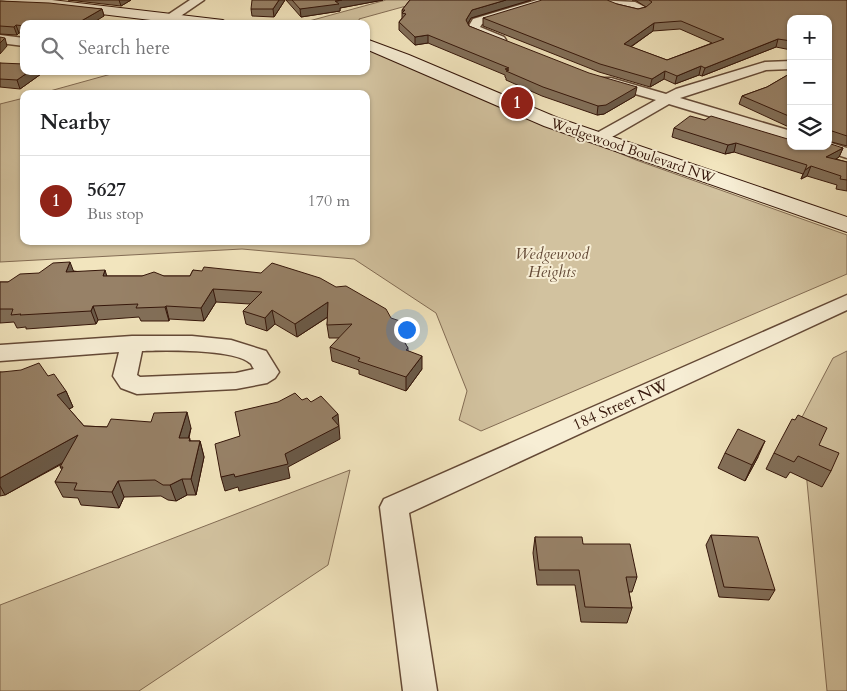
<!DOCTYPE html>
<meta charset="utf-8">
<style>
:root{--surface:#fff;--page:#f2f2f2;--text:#202124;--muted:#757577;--line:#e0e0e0;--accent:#8f2418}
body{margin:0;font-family:Cardo,serif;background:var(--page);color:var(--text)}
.controls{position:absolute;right:15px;top:15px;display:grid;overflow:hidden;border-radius:10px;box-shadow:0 1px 4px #0004}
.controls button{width:45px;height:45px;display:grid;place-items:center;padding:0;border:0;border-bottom:1px solid var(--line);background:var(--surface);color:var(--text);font:25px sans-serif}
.you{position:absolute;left:406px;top:329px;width:18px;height:18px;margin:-12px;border:4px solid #fff;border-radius:50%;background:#1a73e8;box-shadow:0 0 0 8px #1a73e833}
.badge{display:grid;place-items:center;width:32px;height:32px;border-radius:50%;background:var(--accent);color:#fff;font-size:16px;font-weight:700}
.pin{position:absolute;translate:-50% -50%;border:2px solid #fff;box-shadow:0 1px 5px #0006}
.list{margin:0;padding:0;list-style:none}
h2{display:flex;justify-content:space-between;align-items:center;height:65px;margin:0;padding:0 20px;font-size:21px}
h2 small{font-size:16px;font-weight:400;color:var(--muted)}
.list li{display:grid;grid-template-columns:32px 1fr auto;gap:15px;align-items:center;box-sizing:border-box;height:90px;padding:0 20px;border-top:1px solid var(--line)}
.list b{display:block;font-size:19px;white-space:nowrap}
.list p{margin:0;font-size:16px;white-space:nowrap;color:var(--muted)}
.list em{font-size:16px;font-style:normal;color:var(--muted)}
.icon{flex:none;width:28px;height:28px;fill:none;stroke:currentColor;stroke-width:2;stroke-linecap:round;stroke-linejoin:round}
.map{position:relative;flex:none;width:847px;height:691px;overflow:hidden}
.search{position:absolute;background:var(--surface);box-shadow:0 1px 4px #0004;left:20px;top:20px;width:350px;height:55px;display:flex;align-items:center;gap:12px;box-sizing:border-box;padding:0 18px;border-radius:10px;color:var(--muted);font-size:19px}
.panel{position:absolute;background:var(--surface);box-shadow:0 1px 4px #0004;left:20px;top:90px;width:350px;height:155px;border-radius:10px}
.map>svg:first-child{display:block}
.green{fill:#d2c29f;stroke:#836c54}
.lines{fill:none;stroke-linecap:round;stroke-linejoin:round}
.street-casing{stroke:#644936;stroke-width:3}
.secondary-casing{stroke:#341509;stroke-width:2}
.street{fill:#f7eed5;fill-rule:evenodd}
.secondary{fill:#f7eed5;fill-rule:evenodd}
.wall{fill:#826f59;stroke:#341509;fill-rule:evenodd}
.shaded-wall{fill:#6a5a48;stroke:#341509}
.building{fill:#978167;stroke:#341509;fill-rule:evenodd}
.labels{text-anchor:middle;stroke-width:4;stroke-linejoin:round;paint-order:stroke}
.far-street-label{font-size:14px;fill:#341509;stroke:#f7eed5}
.park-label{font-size:16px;font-style:italic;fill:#634936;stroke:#f7eed5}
.street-label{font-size:16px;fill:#341509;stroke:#f7eed5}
</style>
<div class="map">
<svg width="847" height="691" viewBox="0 0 847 691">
<rect width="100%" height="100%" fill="#f2e5be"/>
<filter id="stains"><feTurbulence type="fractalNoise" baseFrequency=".004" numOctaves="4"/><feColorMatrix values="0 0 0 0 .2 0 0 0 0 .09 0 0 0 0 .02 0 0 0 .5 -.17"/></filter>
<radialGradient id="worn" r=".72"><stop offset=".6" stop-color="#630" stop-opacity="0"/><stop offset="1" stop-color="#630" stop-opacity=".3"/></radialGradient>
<g class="green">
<polygon points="386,0 428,0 359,19 360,24 298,24"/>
<polygon points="366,49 636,160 847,235 847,274 481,431 459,420 467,391 436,313 354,259 242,249 0,262 0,104 24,98 24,241 366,241 366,94 39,94 122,71 366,71"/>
<polygon points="847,351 847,691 827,691 801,419 833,358"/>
<polygon points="350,470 328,565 139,691 0,691 0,605"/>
</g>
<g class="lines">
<g class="street-casing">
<g id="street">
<polygon points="190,0 204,0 169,24 154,24"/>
<polygon points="537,0 555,0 553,2 482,24 480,27 504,37 506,40 504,43 496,43 469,32 467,29 473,19"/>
<path d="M 596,0 L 635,2 L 649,9 C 640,18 614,17 611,5 L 598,2 Z"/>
<polygon points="0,35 24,38 24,46 0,43"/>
<polygon points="791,61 791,69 766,70 680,98 791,131 791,141 669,104 605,141 593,141 591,138 593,135 656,100 601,84 599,81 601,78 611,78 666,94 676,89 765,62"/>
<polygon points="828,142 847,148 847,158 819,149 817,146 828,146"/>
<polygon points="847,295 847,310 409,513 437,691 403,691 380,507 384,499"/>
<path d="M 132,336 L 192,336 L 231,340 L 266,351 L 279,372 L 275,378 L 267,383 L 236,389 L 137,394 L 121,388 L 113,376 L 119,352 L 0,361 L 0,345 ZM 142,351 C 163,350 234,349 250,363 C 252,364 252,367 254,369 L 236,373 L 140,377 L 137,375 Z"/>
</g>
</g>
<g class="secondary-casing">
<g id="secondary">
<polygon points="0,0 52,0 223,20 230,24 184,24 51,8 0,6"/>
<polygon points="366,39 409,55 558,118 847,217 847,232 544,126 366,49"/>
</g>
</g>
<use href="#street" class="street"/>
<use href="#secondary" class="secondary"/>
</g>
<g class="wall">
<polygon points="68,0 131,0 121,6"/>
<polygon points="285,0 274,17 252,16 251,9"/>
<polygon points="286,0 383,0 340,8 340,11 301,17"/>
<polygon points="410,0 531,0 471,18 468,24 469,26 635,96 604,114 597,115 542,96 506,80 506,78 505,77 505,75 428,43 415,45 399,30 399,22 402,18 402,10"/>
<path d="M 632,0 L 847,0 L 847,146 L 828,141 L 828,19 L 791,19 L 791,50 L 776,47 L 702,76 L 699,75 L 675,84 L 664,79 L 650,87 L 599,72 L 483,26 L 483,18 L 617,4 L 638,9 L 646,7 L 635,0 ZM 680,29 L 712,43 L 667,60 L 631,47 L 653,31 Z"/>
<polygon points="0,1 102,9 104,16 24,24 24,33 19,33 17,35 0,34"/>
<polygon points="0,63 41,74 20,89 0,87"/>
<polygon points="791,73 791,128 739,104 742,96 767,87"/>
<polygon points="705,120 813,147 843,148 839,157 836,159 847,162 847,191 836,189 837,185 807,176 801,179 803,174 734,152 725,154 672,137 674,128"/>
<polygon points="193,270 400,335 408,348 408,351 422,369 406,391 359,374 359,370 332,361 330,347 339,338 329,338 327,325 328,317 297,337 275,324 267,331 246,324 243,311 250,304 216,302 204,321 169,319 169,321 141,321 139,317 98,320 96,324 26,329 26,327 17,328 14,322 0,323 0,282 8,282 74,271 107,276 190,276"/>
<polygon points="0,372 48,376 66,391 73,407 69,409 84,426 107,427 191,428 189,438 191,441 200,441 204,457 196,495 187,495 176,501 168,500 161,496 124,497 119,508 81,505 78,498 63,497 55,482 62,470 60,467 62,464 5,495 0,496"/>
<polygon points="819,445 831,471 822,487 790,472 786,478 766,469 774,453"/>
<polygon points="725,453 758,457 745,481 718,468"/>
<polygon points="711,535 775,590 769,600 719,597 706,545"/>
<polygon points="535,537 583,544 637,577 632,592 629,592 632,608 627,623 581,622 575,585 537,585 533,553"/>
</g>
<g class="shaded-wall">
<polygon points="119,0 131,0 121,6"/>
<polygon points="279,0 285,0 274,17 273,9"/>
<polygon points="342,0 383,0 340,8 340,11 301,17 300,9"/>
<polygon points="506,0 531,0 471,18 465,28 466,20 472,10"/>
<polygon points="102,9 104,16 91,24 76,24"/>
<polygon points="654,23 653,31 623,52 624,44"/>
<polygon points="16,25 19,33 17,35 14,27"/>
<polygon points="428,35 428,43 415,45 415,37"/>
<polygon points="5,38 7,46 0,54 0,43"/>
<polygon points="778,39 776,47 702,76 705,68"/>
<polygon points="701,66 699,75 675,84 677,76"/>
<polygon points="30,71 40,71 41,74 20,89 17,80"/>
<polygon points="665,71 664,79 650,87 652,79"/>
<polygon points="637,87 635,96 604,114 597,115 598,106"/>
<polygon points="736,143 734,152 725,154 728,145"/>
<polygon points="843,148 839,157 823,167 826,157"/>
<polygon points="811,166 807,176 801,179 805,170"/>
<polygon points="70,262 75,275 66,272"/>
<polygon points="105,270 109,283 103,276"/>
<polygon points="213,289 216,302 204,321 201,308"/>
<polygon points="328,302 329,316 297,337 295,324"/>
<polygon points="93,306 98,320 96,324 91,311"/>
<polygon points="166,306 169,319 169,321 165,307"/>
<polygon points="272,310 275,324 267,331 265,318"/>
<polygon points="422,356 422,369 406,391 406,377"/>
<polygon points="66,391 73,407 65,411 57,395"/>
<polygon points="187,412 191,428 184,454 179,438"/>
<polygon points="338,414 340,439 288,467 290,478 239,491 238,487 225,491 221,477 285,454 332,418"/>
<polygon points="78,435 85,450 5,495 0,486 0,478"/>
<polygon points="200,441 204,457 196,495 191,479"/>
<polygon points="765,441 758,457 745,481 752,465"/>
<polygon points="182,479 187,495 176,501 170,485"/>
<polygon points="118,481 124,497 119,508 112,492"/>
</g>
<g class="building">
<polygon points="252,0 279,0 273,9 251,9"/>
<polygon points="292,0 342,0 335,1 339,4 300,9"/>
<polygon points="410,0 506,0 472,10 466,20 469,26 589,73 637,87 606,105 598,106 543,87 506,71 509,70 505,69 509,68 428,35 415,37 399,22 406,14 402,13 405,10 402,10"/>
<path d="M 542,0 L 607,0 L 617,4 L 638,9 L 646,7 L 652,2 L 649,0 L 847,0 L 847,136 L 832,131 L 830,135 L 828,135 L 828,50 L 830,49 L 828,48 L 828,19 L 791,19 L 791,41 L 778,39 L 705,68 L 701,66 L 677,76 L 665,71 L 652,79 L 600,64 L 483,18 ZM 681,21 L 724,39 L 667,60 L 624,44 L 654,23 Z"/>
<polygon points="0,1 49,3 102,9 76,24 24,24 24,26 16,25 14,27 0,26"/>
<polygon points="179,21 192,24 173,24"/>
<polygon points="0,37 5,38 0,43"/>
<polygon points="0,63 24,64 24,71 30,71 17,80 0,79"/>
<polygon points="791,73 791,117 742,96 767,87"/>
<polygon points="690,116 705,120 711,116 791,140 791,146 810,146 813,147 814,146 828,146 828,143 843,148 826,157 847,162 847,180 840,179 841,176 811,166 805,170 807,165 736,143 728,145 674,128"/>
<polygon points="70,262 66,272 105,270 103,276 142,276 154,272 164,276 190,276 193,270 202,271 204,267 261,273 272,263 320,278 336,287 346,286 386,309 391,318 400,321 399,333 408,348 406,350 422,356 406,377 358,361 360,358 330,347 352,324 327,325 328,302 295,324 272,310 265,318 243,311 262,292 213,289 201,308 166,306 165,307 136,308 138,304 93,306 91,311 20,315 21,314 11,315 13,309 0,309 0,282 8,282 20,274 39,273 53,263"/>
<polygon points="39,363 48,376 54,374 66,391 57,395 84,426 107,427 111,419 151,422 154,413 187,412 179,438 190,438 189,441 200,441 191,479 182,479 170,485 163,485 155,480 118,481 112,492 74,490 77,483 55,482 63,467 60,467 78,435 0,478 0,372 2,372 21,370"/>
<polygon points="295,393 302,400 307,398 311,402 321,396 338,414 332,418 339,426 285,454 288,464 235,477 234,474 221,477 215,444 240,436 235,412 278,402"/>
<polygon points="798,415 827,428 819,445 839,453 831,471 798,456 794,462 774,453 792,419 795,420"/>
<polygon points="738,429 765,441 752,465 725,453"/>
<polygon points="711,535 758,537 775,590 724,587"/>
<polygon points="535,537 582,537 583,544 630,544 637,577 626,577 632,608 585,607 579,570 539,570"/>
</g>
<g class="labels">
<g class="far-street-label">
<text transform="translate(633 150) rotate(19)" y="5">Wedgewood Boulevard NW</text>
</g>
<g class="park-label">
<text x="552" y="259">Wedgewood<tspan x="552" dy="18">Heights</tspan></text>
</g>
<g class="street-label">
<text transform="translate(620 404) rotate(-24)" y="6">184 Street NW</text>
</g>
</g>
<rect width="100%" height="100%" filter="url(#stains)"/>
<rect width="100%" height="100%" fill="url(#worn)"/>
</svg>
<div class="controls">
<button>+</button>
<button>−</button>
<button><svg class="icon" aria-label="layers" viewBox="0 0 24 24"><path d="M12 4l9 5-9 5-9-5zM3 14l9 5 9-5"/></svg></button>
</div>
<div class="you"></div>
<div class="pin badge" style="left:517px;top:103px">1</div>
<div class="search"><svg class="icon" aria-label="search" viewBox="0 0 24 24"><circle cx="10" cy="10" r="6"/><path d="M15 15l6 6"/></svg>Search here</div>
<section class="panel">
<h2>Nearby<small></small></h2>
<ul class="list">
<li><span class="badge">1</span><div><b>5627</b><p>Bus stop</p></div><em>170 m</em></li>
</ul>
</section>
</div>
